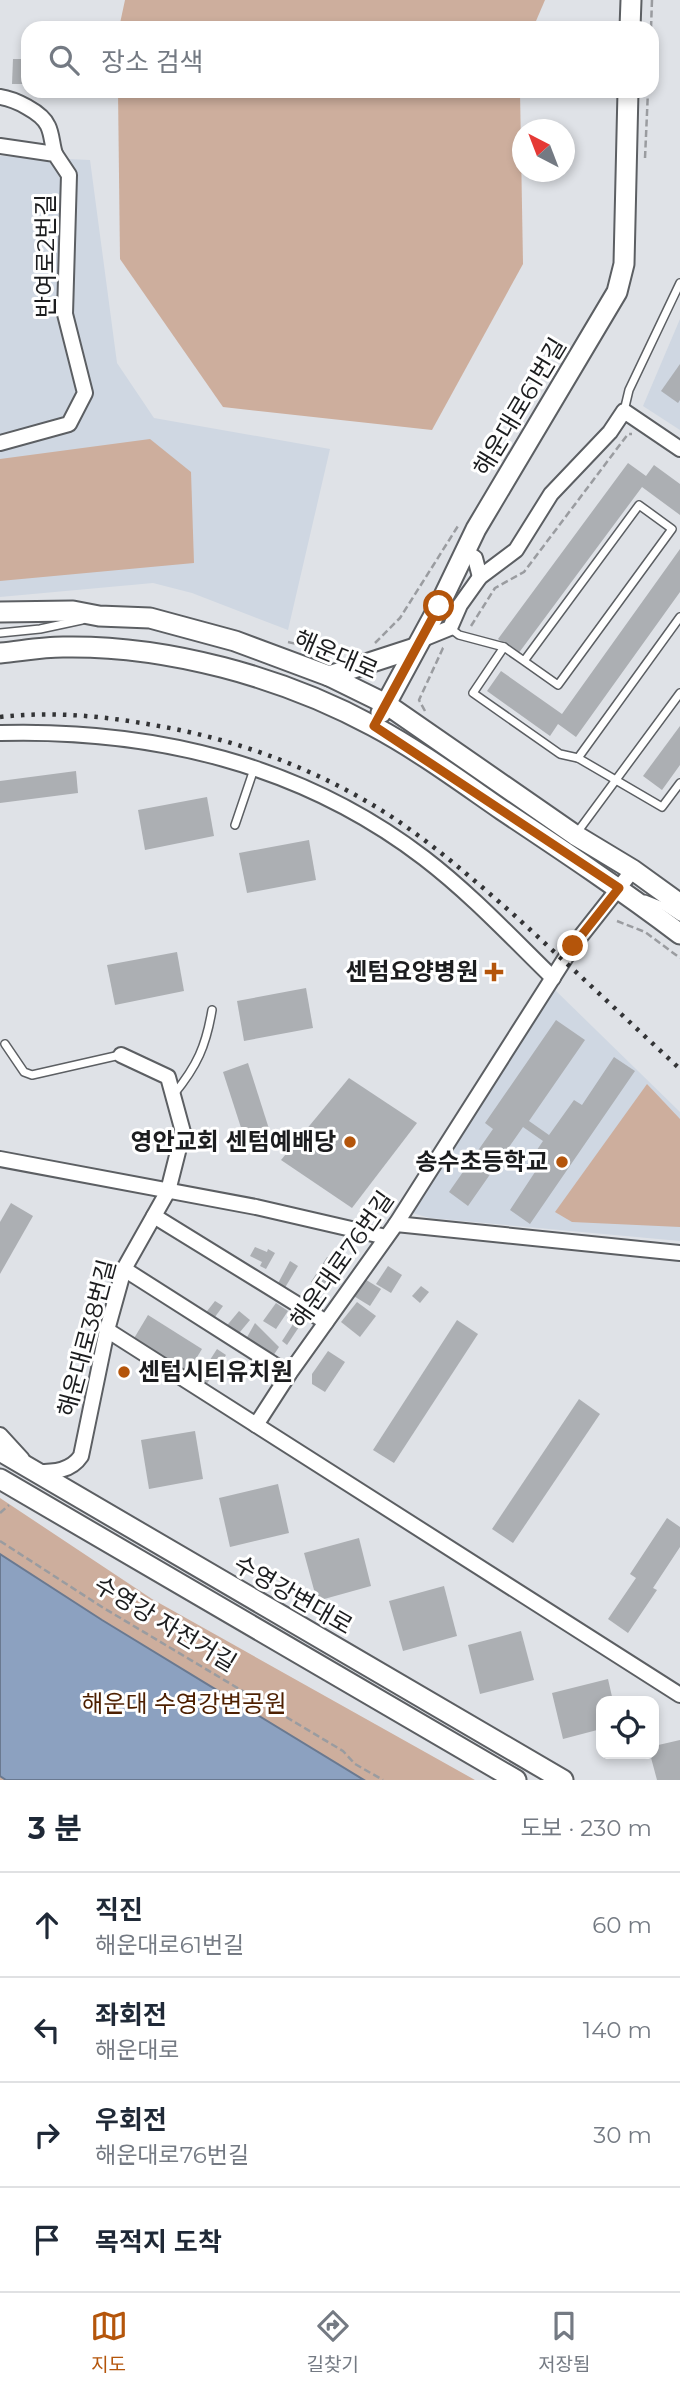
<!DOCTYPE html>
<html lang="ko">
<meta charset="utf-8">
<style>
:root{--surface:#fff;--page:#f6f6f7;--text:#1f2937;--muted:#747a83;--line:#e0e1e3;--accent:#b4550b}
body{margin:0;font-family:Montserrat,"Noto Sans KR",sans-serif;background:var(--page);color:var(--text)}
.controls{position:absolute;right:21px;bottom:21px;display:grid;overflow:hidden;border-radius:14px;box-shadow:0 4px 10px #0003}
.controls button{width:63px;height:63px;display:grid;place-items:center;padding:0;border:0;border-bottom:2px solid var(--line);background:var(--surface);color:var(--text);font:35px sans-serif}
.compass{position:absolute;left:512px;top:119px;width:63px;height:63px;border-radius:50%;background:var(--surface);box-shadow:0 4px 10px #0003;rotate:318deg}
.stop{position:absolute;width:21px;height:21px;margin:-16px;border:5px solid #b4550b;border-radius:50%;background:#fff}
.stop.end{background:#b4550b;border-color:#fff;box-shadow:0 2px 7px #0008}
.list{margin:0;padding:0;list-style:none}
h2{display:flex;justify-content:space-between;align-items:center;height:91px;margin:0;padding:0 28px;font-size:30px}
h2 small{font-size:23px;font-weight:400;color:var(--muted)}
.list li{display:grid;grid-template-columns:46px 1fr auto;gap:21px;align-items:center;box-sizing:border-box;height:105px;padding:0 28px;border-top:2px solid var(--line)}
.list b{display:block;font-size:26px;white-space:nowrap}
.list p{margin:0;font-size:23px;white-space:nowrap;color:var(--muted)}
.list em{font-size:23px;font-style:normal;color:var(--muted)}
.icon{flex:none;width:38px;height:38px;fill:none;stroke:currentColor;stroke-width:2;stroke-linecap:round;stroke-linejoin:round}
.map{position:relative;flex:none;width:680px;height:1780px;overflow:hidden}
.search{position:absolute;background:var(--surface);box-shadow:0 4px 10px #0003;left:21px;right:21px;top:21px;height:77px;display:flex;align-items:center;gap:18px;box-sizing:border-box;padding:0 24px;border-radius:21px;color:var(--muted);font-size:26px}
.sheet{height:511px;background:var(--surface)}
nav{display:flex;justify-content:space-around;align-items:center;box-sizing:border-box;height:98px;border-top:2px solid var(--line);background:var(--surface);font-size:19px;color:var(--muted)}
nav a{display:grid;justify-items:center;gap:4px}
nav .on{color:var(--accent)}
.map>svg:first-child{display:block}
.built{fill:#cfd7e2}
.green{fill:#cdae9d}
.water{fill:#8ca1c0;stroke:#6a7990;stroke-width:2}
.building{fill:#acafb3}
.lines{fill:none;stroke-linecap:round;stroke-linejoin:round}
.service-casing{stroke:#5c5f63;stroke-width:10}
.minor-casing{stroke:#5c5f63;stroke-width:18}
.secondary-casing{stroke:#5c5f63;stroke-width:23}
.path{stroke:#9a9ca0;stroke-width:2.5;stroke-dasharray:7 3.5;stroke-linecap:butt}
.service{stroke:#fff;stroke-width:7}
.minor{stroke:#fff;stroke-width:14}
.secondary{stroke:#fff;stroke-width:19}
.rail{stroke:#333436;stroke-width:4.5;stroke-dasharray:3.5 7;stroke-linecap:butt}
.route{stroke:#b4550b;stroke-width:9}
.poi-dot{fill:#b4550b;stroke:#fff;stroke-width:2.5}
.labels{text-anchor:middle;stroke-width:6;stroke-linejoin:round;paint-order:stroke}
.street-label{font-size:24px;fill:#1c1d1f;stroke:#fff}
.poi-label{font-size:24px;font-weight:bold;fill:#1c1d1f;stroke:#fff;text-anchor:end}
.park-label{font-size:24px;fill:#4d1f00;stroke:#fff}
</style>
<div class="map">
<svg width="680" height="1780" viewBox="0 0 680 1780">
<rect width="100%" height="100%" fill="#dfe2e7"/>
<g class="built">
<polygon points="0,156 90,160 117,363 154,418 330,449 288,630 192,593 153,583 0,597"/>
<polygon points="680,319 680,430 643,406"/>
<polygon points="554,989 680,1112 680,1241 430,1218 412,1213"/>
</g>
<g class="green">
<polygon points="125,0 545,0 533,28 119,28"/>
<polygon points="118,91 520,91 523,264 432,430 223,407 120,259"/>
<polygon points="150,439 191,472 194,563 0,581 0,459"/>
<polygon points="647,1084 680,1119 680,1227 572,1222 555,1212"/>
<polygon points="0,1498 152,1599 475,1780 0,1780"/>
</g>
<polygon class="water" points="0,1554 102,1620 364,1780 6,1780 0,1776"/>
<g class="building">
<polygon points="13,59 28,59 28,84 12,84"/>
<polygon points="680,364 680,400 678,403 661,391"/>
<polygon points="628,463 646,476 654,465 680,484 680,515 642,487 518,654 498,639"/>
<polygon points="680,549 680,592 576,737 558,724 550,736 487,691 501,671 562,714"/>
<polygon points="680,726 680,765 662,790 643,776"/>
<polygon points="76,771 78,793 0,803 0,781"/>
<polygon points="207,797 214,836 145,850 138,810"/>
<polygon points="309,840 316,880 247,893 239,853"/>
<polygon points="177,952 184,991 115,1005 107,965"/>
<polygon points="306,988 313,1028 244,1041 237,1001"/>
<polygon points="556,1020 585,1040 529,1121 549,1135 574,1100 582,1105 614,1057 635,1071 530,1224 510,1210 535,1172 526,1166 543,1141 523,1127 468,1206 449,1192 493,1129 485,1123"/>
<polygon points="248,1063 270,1132 245,1140 223,1072"/>
<polygon points="349,1078 417,1123 352,1208 281,1160"/>
<polygon points="11,1203 33,1216 0,1274 0,1222"/>
<polygon points="255,1247 267,1252 268,1249 275,1253 266,1269 260,1266 262,1262 250,1256"/>
<polygon points="327,1257 344,1260 323,1292 311,1282"/>
<polygon points="290,1261 298,1266 283,1291 276,1287"/>
<polygon points="388,1266 402,1275 391,1293 376,1284"/>
<polygon points="363,1278 381,1289 370,1306 352,1295"/>
<polygon points="308,1286 323,1298 312,1313 297,1301"/>
<polygon points="421,1286 429,1292 420,1303 412,1296"/>
<polygon points="215,1301 223,1306 212,1321 204,1315"/>
<polygon points="357,1302 376,1316 360,1337 341,1322"/>
<polygon points="276,1303 288,1311 276,1329 263,1321"/>
<polygon points="239,1311 250,1320 235,1338 224,1329"/>
<polygon points="148,1315 202,1349 186,1375 133,1340"/>
<polygon points="457,1320 478,1334 394,1463 373,1450"/>
<polygon points="295,1321 299,1327 287,1345 282,1341"/>
<polygon points="255,1323 279,1347 273,1356 246,1339"/>
<polygon points="217,1349 226,1355 206,1385 197,1380"/>
<polygon points="328,1351 345,1362 325,1392 312,1384 312,1374"/>
<polygon points="579,1399 600,1414 513,1543 492,1529"/>
<polygon points="195,1431 203,1479 149,1489 141,1440"/>
<polygon points="278,1484 289,1533 230,1547 219,1498"/>
<polygon points="667,1518 680,1527 680,1547 653,1588 657,1590 628,1633 608,1619 636,1578 630,1574"/>
<polygon points="359,1538 371,1586 317,1601 304,1553"/>
<polygon points="444,1586 457,1636 403,1651 389,1601"/>
<polygon points="521,1631 534,1680 480,1694 468,1645"/>
<polygon points="608,1679 613,1701 601,1701 601,1729 563,1739 552,1693"/>
<polygon points="680,1740 680,1780 657,1780 650,1754 654,1754 654,1746"/>
</g>
<g class="lines">
<g class="service-casing">
<g id="service">
<polyline points="624,411 629,390 680,283"/>
<polyline points="680,617 578,758 662,807 680,783"/>
<polyline points="450,628 459,635 504,647 524,661 639,505 672,529 558,685 524,661"/>
<polyline points="0,633 40,629 82,620"/>
<polyline points="504,647 473,693 560,754 578,758"/>
<polyline points="235,825 254,769"/>
<polyline points="576,834 680,693"/>
<polyline points="645,899 665,907 680,917"/>
<polyline points="5,1044 24,1072 32,1075 120,1055"/>
<path d="M 174,1094 C 197,1066 206,1046 212,1010"/>
</g>
</g>
<g class="minor-casing">
<g id="minor">
<path d="M 0,97 C 14,99 42,112 48,126 C 52,134 52,145 55,154"/>
<polyline points="0,146 55,154 69,175 65,314 85,393 69,424 0,443"/>
<polyline points="464,551 475,558 480,577"/>
<polyline points="418,641 450,628 460,605 480,577 516,550 551,494 610,432 624,411 680,449"/>
<path d="M 0,733 C 153,729 301,764 424,858 C 471,894 511,937 553,978"/>
<polyline points="0,1159 256,1207 386,1237"/>
<polyline points="154,1216 326,1322"/>
<polyline points="396,1224 680,1253"/>
<polyline points="124,1269 289,1374"/>
<polyline points="107,1330 680,1695"/>
<polyline points="256,1425 289,1374 396,1224 573,946 633,870"/>
<polyline points="0,1435 22,1459"/>
<path d="M 37,1472 C 54,1472 71,1471 81,1456 L 107,1330 L 124,1269 L 168,1191 L 183,1132 L 168,1077 L 121,1055"/>
</g>
</g>
<g class="secondary-casing">
<g id="secondary">
<polyline points="630,28 631,0"/>
<polyline points="0,612 73,611 99,616 150,618 235,641 329,676 386,704 575,835 633,870 680,904"/>
<path d="M 0,653 C 21,651 42,647 63,647 C 166,645 283,677 373,726 C 418,750 460,781 502,810 C 562,850 622,890 680,934"/>
<polyline points="329,676 415,648"/>
<polyline points="381,713 439,606 476,529 617,292 624,264 628,91"/>
<polyline points="0,1451 563,1780"/>
<polyline points="0,1479 516,1780"/>
</g>
</g>
<g class="path">
<polyline points="651,28 652,0"/>
<polyline points="645,158 648,91"/>
<polyline points="471,626 495,588 524,572 628,434 632,434"/>
<polyline points="288,642 339,654"/>
<polyline points="375,643 400,618 458,526"/>
<polyline points="425,711 419,700 443,648 446,646"/>
<polyline points="617,921 645,932 680,958"/>
<polyline points="0,1513 9,1505"/>
<polyline points="0,1541 102,1607 343,1751 355,1764 383,1780"/>
</g>
<use href="#service" class="service"/>
<use href="#minor" class="minor"/>
<use href="#secondary" class="secondary"/>
<path class="rail" d="M 0,717 C 51,711 103,716 153,725 C 237,739 317,769 389,815 C 433,844 473,879 513,914 C 569,965 624,1017 680,1069"/>
</g>
<g class="lines">
<polyline class="route" points="439,606 374,726 619,888 573,946"/>
</g>
<g class="poi-dot">
<path d="M490.5 961.5h7v7h7v7h-7v7h-7v-7h-7v-7h7z"/>
<circle cx="350" cy="1142" r="7"/>
<circle cx="562" cy="1162" r="7"/>
<circle cx="124" cy="1372" r="7"/>
</g>
<g class="labels">
<g class="street-label">
<text transform="translate(46 256) rotate(-90)" y="8">반여로2번길</text>
<text transform="translate(520 407) rotate(-59)" y="8">해운대로61번길</text>
<text transform="translate(336 655) rotate(23)" y="8">해운대로</text>
<text transform="translate(342 1260) rotate(-55)" y="8">해운대로76번길</text>
<text transform="translate(87 1338) rotate(-75)" y="8">해운대로38번길</text>
<text transform="translate(293 1595) rotate(30)" y="8">수영강변대로</text>
<text transform="translate(165 1624) rotate(31)" y="8">수영강 자전거길</text>
</g>
<g class="poi-label">
<text x="478" y="980">센텀요양병원</text>
<text x="336" y="1150">영안교회 센텀예배당</text>
<text x="548" y="1170">송수초등학교</text>
<text x="138" y="1380" text-anchor="start">센텀시티유치원</text>
</g>
<g class="park-label">
<text x="184" y="1712">해운대 수영강변공원</text>
</g>
</g>
</svg>
<div class="controls">
<button><svg class="icon" aria-label="locate" viewBox="0 0 24 24"><circle cx="12" cy="12" r="6"/><path d="M12 2v4M12 18v4M2 12h4M18 12h4"/></svg></button>
</div>
<svg class="compass" viewBox="-18 -18 36 36"><path d="M0-13l5 13h-10z" fill="#e53935"/><path d="M0 13l5-13h-10z" fill="#747a83"/></svg>
<div class="stop" style="left:439px;top:606px"></div>
<div class="stop end" style="left:573px;top:946px"></div>
<div class="search"><svg class="icon" aria-label="search" viewBox="0 0 24 24"><circle cx="10" cy="10" r="6"/><path d="M15 15l6 6"/></svg>장소 검색</div>
</div>
<section class="sheet">
<h2>3 분<small>도보 · 230 m</small></h2>
<ul class="list">
<li><svg class="icon" aria-label="ahead" viewBox="0 0 24 24"><path d="M12 20V5M6 11l6-6 6 6"/></svg><div><b>직진</b><p>해운대로61번길</p></div><em>60 m</em></li>
<li><svg class="icon" aria-label="left" viewBox="0 0 24 24"><path d="M17 20v-9H6M10 6l-5 5 5 5"/></svg><div><b>좌회전</b><p>해운대로</p></div><em>140 m</em></li>
<li><svg class="icon" aria-label="right" viewBox="0 0 24 24"><path d="M7 20v-9h11M14 6l5 5-5 5"/></svg><div><b>우회전</b><p>해운대로76번길</p></div><em>30 m</em></li>
<li><svg class="icon" aria-label="arrive" viewBox="0 0 24 24"><path d="M6 21V4h12l-3 4 3 4H6"/></svg><div><b>목적지 도착</b></div></li>
</ul>
</section>
<nav>
<a class="on"><svg class="icon" aria-label="map" viewBox="0 0 24 24"><path d="M3 6l6-2 6 2 6-2v14l-6 2-6-2-6 2zM9 4v14M15 6v14"/></svg>지도</a>
<a><svg class="icon" aria-label="directions" viewBox="0 0 24 24"><path d="M12 3l9 9-9 9-9-9zM9 14v-3h6M13 9l2 2-2 2"/></svg>길찾기</a>
<a><svg class="icon" aria-label="saved" viewBox="0 0 24 24"><path d="M7 4h10v16l-5-4-5 4z"/></svg>저장됨</a>
</nav>
